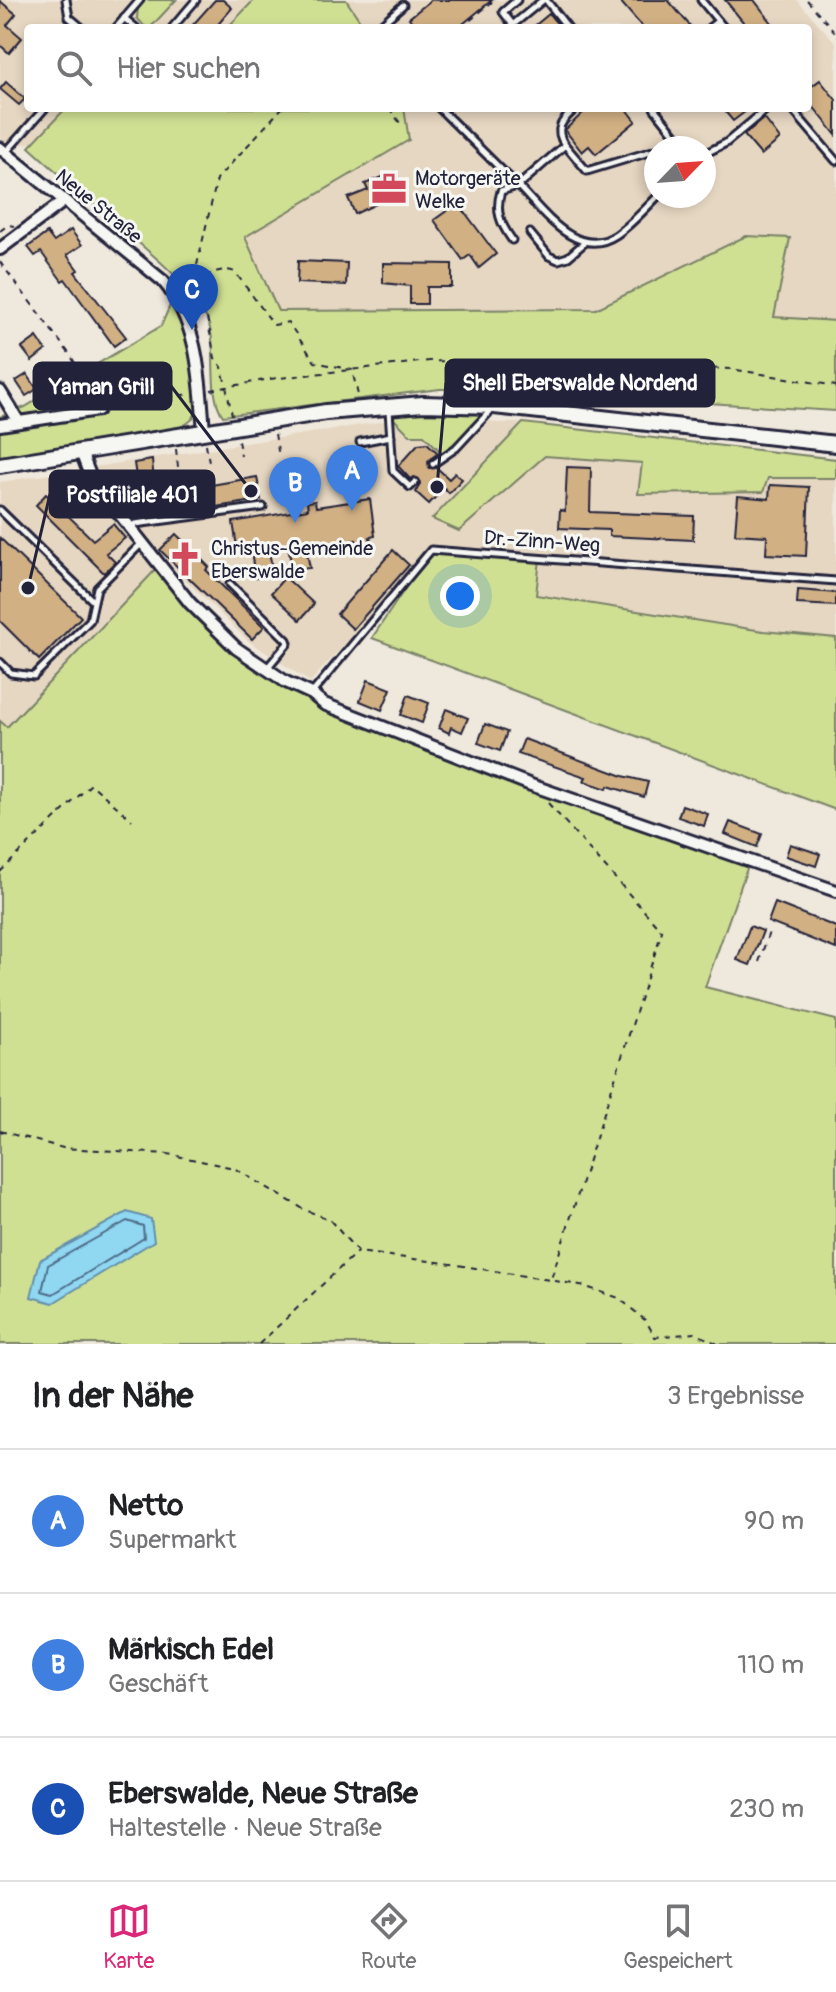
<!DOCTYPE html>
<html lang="de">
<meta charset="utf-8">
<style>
:root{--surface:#fff;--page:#f6f6f6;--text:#202124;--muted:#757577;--line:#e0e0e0;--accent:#db2777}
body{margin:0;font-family:Pangolin,sans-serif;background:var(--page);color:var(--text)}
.compass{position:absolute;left:644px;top:136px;width:72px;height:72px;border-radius:50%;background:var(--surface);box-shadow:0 4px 12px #0003;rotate:65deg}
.you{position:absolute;left:460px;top:596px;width:28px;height:28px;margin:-20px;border:6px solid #fff;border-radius:50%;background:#1a73e8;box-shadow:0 0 0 12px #1a73e833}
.badge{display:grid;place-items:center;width:52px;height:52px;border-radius:50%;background:var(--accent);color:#fff;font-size:26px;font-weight:700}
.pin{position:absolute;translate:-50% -66px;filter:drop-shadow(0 2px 4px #0008)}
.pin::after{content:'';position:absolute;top:42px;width:28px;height:24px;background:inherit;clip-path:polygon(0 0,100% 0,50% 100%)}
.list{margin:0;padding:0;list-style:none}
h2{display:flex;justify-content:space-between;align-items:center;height:104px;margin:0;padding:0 32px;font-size:34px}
h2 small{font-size:26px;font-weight:400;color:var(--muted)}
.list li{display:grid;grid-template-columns:52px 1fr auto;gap:24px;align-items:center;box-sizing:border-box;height:144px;padding:0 32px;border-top:2px solid var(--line)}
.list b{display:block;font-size:30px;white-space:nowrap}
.list p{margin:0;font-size:26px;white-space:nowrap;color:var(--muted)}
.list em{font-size:26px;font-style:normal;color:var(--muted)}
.icon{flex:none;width:44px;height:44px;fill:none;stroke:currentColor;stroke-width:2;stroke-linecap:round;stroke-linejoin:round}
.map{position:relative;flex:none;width:836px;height:1344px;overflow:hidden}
.search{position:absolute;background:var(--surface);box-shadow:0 4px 12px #0003;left:24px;right:24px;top:24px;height:88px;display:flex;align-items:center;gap:20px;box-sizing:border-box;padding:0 28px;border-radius:8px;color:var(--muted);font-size:30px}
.sheet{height:536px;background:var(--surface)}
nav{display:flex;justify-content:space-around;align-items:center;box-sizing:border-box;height:112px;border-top:2px solid var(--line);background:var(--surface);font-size:22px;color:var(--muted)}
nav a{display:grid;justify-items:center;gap:4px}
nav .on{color:var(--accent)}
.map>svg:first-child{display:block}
.built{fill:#e6d7c2;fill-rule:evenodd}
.green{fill:#d0e093;stroke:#798167;stroke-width:2}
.water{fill:#90d7f2;stroke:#648fa9;stroke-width:2}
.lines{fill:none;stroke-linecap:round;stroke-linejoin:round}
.shore{stroke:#4e6a84;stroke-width:2}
.building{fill:#d1b084;stroke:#22223b;stroke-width:2}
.lane-casing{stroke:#22223b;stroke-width:11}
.street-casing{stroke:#22223b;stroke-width:16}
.secondary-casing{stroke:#22223b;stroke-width:20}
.path{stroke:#22223b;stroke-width:2;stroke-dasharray:6 6;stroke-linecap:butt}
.lane{stroke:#f6f6f2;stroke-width:5}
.street{stroke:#f6f6f2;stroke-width:10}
.secondary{stroke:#f6f6f2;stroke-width:14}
.labels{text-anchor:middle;stroke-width:6;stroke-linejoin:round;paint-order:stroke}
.poi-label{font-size:20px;fill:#22223b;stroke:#f6f6f2;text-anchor:start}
.street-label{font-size:20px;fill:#22223b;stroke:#f6f6f2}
.leader{fill:none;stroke:#22223b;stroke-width:3}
.callout-dot{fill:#22223b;stroke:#f6f6f2;stroke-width:3}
.callout{fill:#22223b;stroke:#22223b;stroke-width:3}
.callout-label{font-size:22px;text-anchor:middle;font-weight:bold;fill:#fff}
</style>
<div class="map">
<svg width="836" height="1344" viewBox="0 0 836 1344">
<rect width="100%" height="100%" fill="#efe8dc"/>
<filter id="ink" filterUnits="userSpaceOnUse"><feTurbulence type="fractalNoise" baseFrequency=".0125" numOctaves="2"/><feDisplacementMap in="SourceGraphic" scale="16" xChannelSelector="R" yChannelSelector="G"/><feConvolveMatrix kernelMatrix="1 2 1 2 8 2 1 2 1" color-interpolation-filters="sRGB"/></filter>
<g filter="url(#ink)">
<g class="built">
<polygon points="0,0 254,0 227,28 28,28 28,108 66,108 33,142 11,147 0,137"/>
<path d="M 346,0 L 797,0 L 836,43 L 836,321 L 774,318 L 790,239 L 746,236 L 596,309 L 278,311 L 244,237 L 409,140 L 404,108 L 808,108 L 808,28 L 365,28 ZM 656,148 L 704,148 L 704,196 L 656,196 Z"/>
<polygon points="473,416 497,423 523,423 433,519 459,531 545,456 642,463 638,494 767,478 836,478 836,638 763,631 535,595 540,559 431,550 310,682 247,640 165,560 7,728 0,721 0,482 405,418"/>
</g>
<g class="green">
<polygon points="145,0 176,0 150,28 144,26 137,18 138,8"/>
<polygon points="254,0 346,0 365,28 227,28"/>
<path d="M 66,108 L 404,108 L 409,140 L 245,237 L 278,311 L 596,309 L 746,236 L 790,238 L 774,317 L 836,321 L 836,411 L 479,389 L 440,389 L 223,416 C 205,390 221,345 205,315 C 188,283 153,255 126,232 C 93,204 61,176 29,147 Z"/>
<path d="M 172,301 C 184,321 207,398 193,418 C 187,426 174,429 165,432 L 0,459 L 0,417 L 25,407 L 161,326 Z"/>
<polygon points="396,411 480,412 483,416 443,454 424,435 410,435 392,417"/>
<polygon points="523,423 836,459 836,478 768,478 763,492 638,494 642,463 545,456 459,531 432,519"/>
<polygon points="431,550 540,559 536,595 763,631 836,638 836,810 372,638"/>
<polygon points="159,566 236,648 312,694 531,785 750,860 705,987 836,1020 836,1344 0,1344 0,721 7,727"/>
</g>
<polygon class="water" points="127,1212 151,1219 154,1241 53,1303 31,1297 40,1260"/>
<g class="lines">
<polygon class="shore" points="127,1221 143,1226 144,1238 53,1294 42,1291 48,1265"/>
</g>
<g class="building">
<polygon points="215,0 223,0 232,8 215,28 190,28"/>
<polygon points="431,0 492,0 458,28 417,28 409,18"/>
<polygon points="619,0 668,0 692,28 643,28"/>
<polygon points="725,0 754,0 776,28 748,28"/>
<polygon points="0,1 16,14 7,25 22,38 9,53 0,45"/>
<polygon points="549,14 561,28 532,28"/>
<polygon points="820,80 836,100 836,135 808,100 808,89"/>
<polygon points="6,82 25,99 19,105 0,89"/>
<polygon points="588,108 626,108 636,121 596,154 589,146 582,152 565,130"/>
<polygon points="722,108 750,108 733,121"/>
<polygon points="764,118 780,139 761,155 744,135"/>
<polygon points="395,172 404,191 355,214 348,198 368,190 365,184"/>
<polygon points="458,203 496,254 479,268 470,255 463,260 434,220"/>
<polygon points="71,230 82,245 67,255 78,270 75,272 126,337 114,346 65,279 62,281 41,252 35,256 28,247 47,233 54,242"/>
<polygon points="298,261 347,263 346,285 297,283"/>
<polygon points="383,263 452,264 452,287 427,287 427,304 410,304 410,286 383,283"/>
<polygon points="37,337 46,350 32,361 22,348"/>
<polygon points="27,374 37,389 26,396 16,381"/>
<polygon points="427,443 438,453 428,461 429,468 437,468 449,479 455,473 462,479 449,493 444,488 429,504 416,492 420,484 419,479 414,477 410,479 398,466 418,444"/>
<polygon points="152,460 154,482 137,484 134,463"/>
<polygon points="567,467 591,468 590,512 694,516 693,540 609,536 609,530 559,528 560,510 565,511"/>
<polygon points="257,477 261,500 176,513 172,492"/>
<polygon points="770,485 809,487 806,556 766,554 767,536 735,534 738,496 769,499"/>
<polygon points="46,494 93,540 113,524 125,538 106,553 115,562 104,573 36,505"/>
<polygon points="370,499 375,536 370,537 371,542 357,544 356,540 306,548 310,568 292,570 288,545 268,548 274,575 255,578 251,551 238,553 233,522 308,509 307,502 315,501 316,507"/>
<polygon points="176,534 209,567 206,570 264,627 252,639 160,550"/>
<polygon points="0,538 81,617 39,660 0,621"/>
<polygon points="393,550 409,565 353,629 337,614"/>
<polygon points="285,577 314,604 300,620 271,593"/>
<polygon points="798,590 836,593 836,606 797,604"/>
<polygon points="368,680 391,689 382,710 360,701"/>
<polygon points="408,695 429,703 422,723 401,715"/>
<polygon points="446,709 468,718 462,732 451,727 449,733 439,728"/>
<polygon points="485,724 507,732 500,751 478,743"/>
<polygon points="524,739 623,776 648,782 644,797 608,786 607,789 584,781 586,777 518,754"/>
<polygon points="682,805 708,814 704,826 678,817"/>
<polygon points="730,822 762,834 757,847 725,834"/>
<polygon points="790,844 820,854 816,866 786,856"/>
<polygon points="775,903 836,927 836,949 768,922"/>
<polygon points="750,926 763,931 750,965 737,960"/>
</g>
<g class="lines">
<g class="lane-casing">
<g id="lane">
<polyline points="66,0 69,17 82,28"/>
<polyline points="546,0 568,28"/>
<polyline points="701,0 724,28"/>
<polyline points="124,18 136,28"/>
<polyline points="513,25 503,12 517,0"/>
<polyline points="116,28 140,0"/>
<polyline points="172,28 196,0"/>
<polyline points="377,28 403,5"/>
<polyline points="509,28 543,0"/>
<polyline points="709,28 718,21"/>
<polyline points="439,108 518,186"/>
<polyline points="654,108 681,142 693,148"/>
<polyline points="791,108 836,161"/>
<path d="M 565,145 C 553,128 563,120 576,108"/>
<polyline points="661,148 681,142"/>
<path d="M 656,150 L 587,171 L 565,145 L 518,186 C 543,211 577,261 616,235 C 631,225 645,209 658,196"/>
<polyline points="6,152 45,108"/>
<polyline points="704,154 726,143 768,108"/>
<polyline points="530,233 549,256 558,260 568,257 583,244"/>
<path d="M 512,240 C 500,223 495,211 501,191 L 517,186"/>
<polyline points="389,410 393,471 410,487 415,482"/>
<polyline points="360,442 391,436"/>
<polyline points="433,464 456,448 493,408"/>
<polyline points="0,510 93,601"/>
<polyline points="130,529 135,524 263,507"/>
<polyline points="230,584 287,640 288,643 267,668"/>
<polyline points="0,662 11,673 34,676 90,620 97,588 141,544"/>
<polyline points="313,692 431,550 836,581"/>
</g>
</g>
<g class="street-casing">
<g id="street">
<path d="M 0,148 L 163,281 C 199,323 200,379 204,432"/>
<polyline points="0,249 64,201"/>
<polyline points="0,391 19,422"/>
<polyline points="0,425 98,410"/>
<polyline points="81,452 91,478 190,603 236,648 286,682 312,694 324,704 531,785 836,891"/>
</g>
</g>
<g class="secondary-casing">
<polyline id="secondary" points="0,465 326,412 423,404 494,406 836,444"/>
</g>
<g class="path">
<polyline points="807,0 836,33"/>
<polyline points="461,28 492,2"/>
<polyline points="389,108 403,127"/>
<polyline points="0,231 8,225 14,226"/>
<polyline points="0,262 71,356 95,399"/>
<polyline points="197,265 217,179 282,108"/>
<polyline points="176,282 196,301 207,318 215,358 222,367 232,415"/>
<path d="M 186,291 C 200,280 217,265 235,272 L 274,325 L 288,322 L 315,362 L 352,370 L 358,395"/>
<polyline points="211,390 270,379 429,361 731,369 836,386"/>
<polyline points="500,394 503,385 524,372 525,365"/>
<polyline points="109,408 189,394"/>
<polyline points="275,434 279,456"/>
<polyline points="238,441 241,456"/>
<polyline points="206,444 209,462"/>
<polyline points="176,449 178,467"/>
<polyline points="548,803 662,931 551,1279"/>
<polyline points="0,872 91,784 132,820"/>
<polyline points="759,962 770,929"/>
<polyline points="0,1131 63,1148 168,1154 234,1168 305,1210 329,1219 358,1252 445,1263 580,1285 619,1298 646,1321 655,1337 695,1333 718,1344"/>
<polyline points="259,1344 357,1252"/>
</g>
<use href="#lane" class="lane"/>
<use href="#street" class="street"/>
<use href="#secondary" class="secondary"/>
</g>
</g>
<defs>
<g id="office-bare" transform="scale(2.76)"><path d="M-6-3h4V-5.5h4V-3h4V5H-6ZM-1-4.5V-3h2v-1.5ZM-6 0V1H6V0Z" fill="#d1495b" stroke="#f6f6f2" stroke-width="2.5" paint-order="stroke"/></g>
<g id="church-bare" transform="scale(2.76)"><path d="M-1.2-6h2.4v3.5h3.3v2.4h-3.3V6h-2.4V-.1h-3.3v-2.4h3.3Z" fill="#d1495b" stroke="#f6f6f2" stroke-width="2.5" paint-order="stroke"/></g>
</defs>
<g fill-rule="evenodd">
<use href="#office-bare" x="389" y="189"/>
<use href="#church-bare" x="185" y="559"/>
</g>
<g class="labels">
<g class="poi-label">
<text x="415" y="185">Motorgeräte<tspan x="415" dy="23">Welke</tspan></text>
<text x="211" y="555">Christus-Gemeinde<tspan x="211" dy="23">Eberswalde</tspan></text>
</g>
<g class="street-label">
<text transform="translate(99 206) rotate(39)" y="7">Neue Straße</text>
<text transform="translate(542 541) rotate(4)" y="7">Dr.-Zinn-Weg</text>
</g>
</g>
<path class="leader" d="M437 487L446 383M251 491L171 386M28 588L50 494"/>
<g class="callout-dot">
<circle cx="437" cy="487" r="8"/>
<circle cx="251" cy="491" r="8"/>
<circle cx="28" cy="588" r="8"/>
</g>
<g class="callout">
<rect x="446" y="360" width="268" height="46" rx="8"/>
<rect x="34" y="363" width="137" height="46" rx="8"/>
<rect x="50" y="471" width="164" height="46" rx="8"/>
</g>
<g class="callout-label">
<text x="580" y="390">Shell Eberswalde Nordend</text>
<text x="102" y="394">Yaman Grill</text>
<text x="132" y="502">Postfiliale 401</text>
</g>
</svg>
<svg class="compass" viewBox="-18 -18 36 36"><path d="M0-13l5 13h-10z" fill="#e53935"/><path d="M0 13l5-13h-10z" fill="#757577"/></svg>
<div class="you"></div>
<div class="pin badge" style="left:352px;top:511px;background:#3f7fe0">A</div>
<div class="pin badge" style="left:295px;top:523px;background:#3f7fe0">B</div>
<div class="pin badge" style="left:192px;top:330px;background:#1a4fb4">C</div>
<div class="search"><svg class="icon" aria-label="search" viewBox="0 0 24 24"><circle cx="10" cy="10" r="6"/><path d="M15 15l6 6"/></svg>Hier suchen</div>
</div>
<section class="sheet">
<h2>In der Nähe<small>3 Ergebnisse</small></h2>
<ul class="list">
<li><span class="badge" style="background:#3f7fe0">A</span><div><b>Netto</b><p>Supermarkt</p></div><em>90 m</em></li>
<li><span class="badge" style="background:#3f7fe0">B</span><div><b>Märkisch Edel</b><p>Geschäft</p></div><em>110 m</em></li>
<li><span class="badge" style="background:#1a4fb4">C</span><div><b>Eberswalde, Neue Straße</b><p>Haltestelle · Neue Straße</p></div><em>230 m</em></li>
</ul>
</section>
<nav>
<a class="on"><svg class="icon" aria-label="map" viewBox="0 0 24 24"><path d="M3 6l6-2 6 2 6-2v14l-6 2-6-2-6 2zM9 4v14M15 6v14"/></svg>Karte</a>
<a><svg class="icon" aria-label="directions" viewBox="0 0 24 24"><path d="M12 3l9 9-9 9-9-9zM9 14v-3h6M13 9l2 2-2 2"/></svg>Route</a>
<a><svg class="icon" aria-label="saved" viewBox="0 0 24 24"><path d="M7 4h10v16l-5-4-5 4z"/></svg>Gespeichert</a>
</nav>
